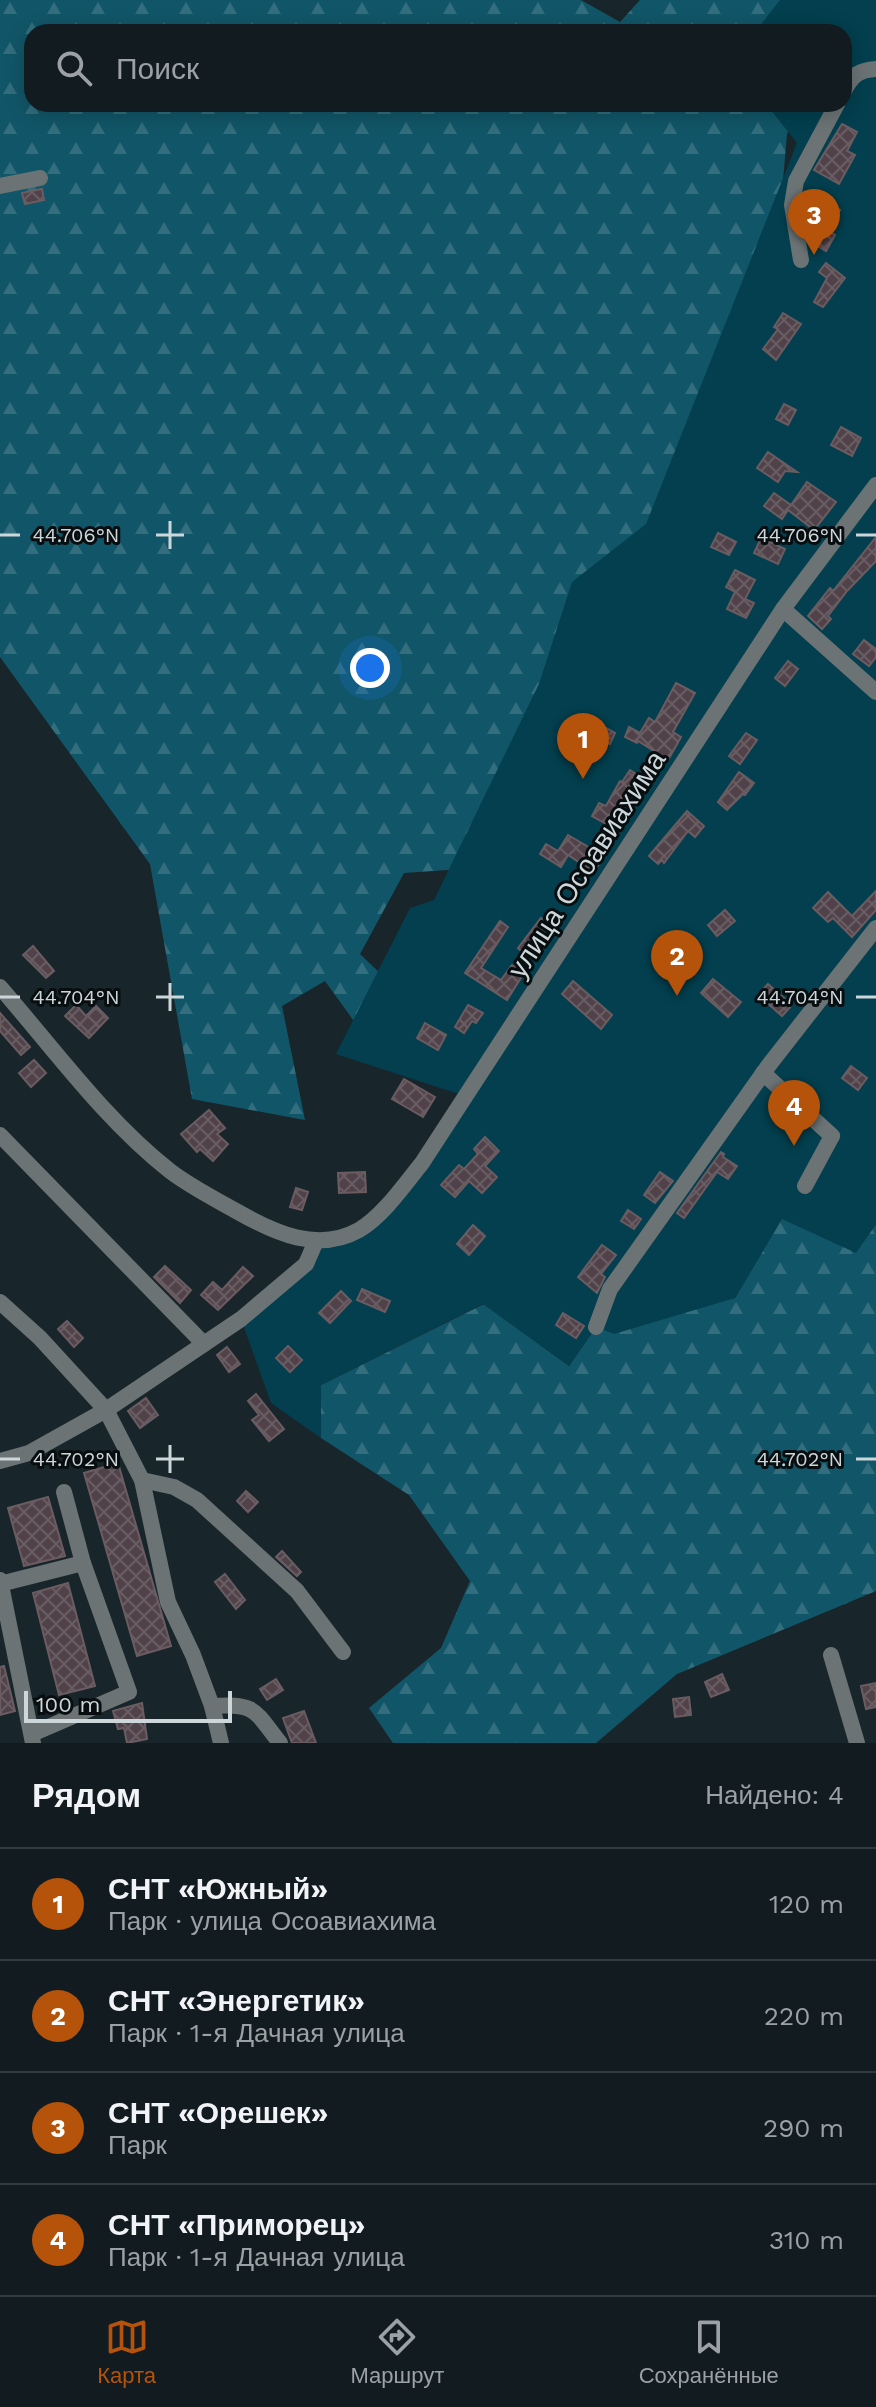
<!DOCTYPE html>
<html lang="ru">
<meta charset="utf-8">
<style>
:root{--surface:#121c20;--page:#1b2529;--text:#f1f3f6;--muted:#9ca1a5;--line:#313a3e;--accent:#b45309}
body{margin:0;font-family:"Work Sans",sans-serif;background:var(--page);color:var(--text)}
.scale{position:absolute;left:24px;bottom:20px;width:208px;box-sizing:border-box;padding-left:8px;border:4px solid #cdd6d9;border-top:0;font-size:22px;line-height:28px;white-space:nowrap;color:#cdd6d9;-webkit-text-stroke:6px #080e10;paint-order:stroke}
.you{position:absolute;left:370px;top:668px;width:28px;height:28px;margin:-20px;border:6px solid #fff;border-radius:50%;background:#1a73e8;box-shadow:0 0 0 12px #1a73e833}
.badge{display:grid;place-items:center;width:52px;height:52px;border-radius:50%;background:var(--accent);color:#fff;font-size:26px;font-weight:700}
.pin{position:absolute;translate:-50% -66px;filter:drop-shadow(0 2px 4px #0008)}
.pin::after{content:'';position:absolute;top:42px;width:28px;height:24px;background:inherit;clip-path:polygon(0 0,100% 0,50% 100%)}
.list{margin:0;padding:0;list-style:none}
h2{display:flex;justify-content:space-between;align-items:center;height:104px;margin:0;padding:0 32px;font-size:34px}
h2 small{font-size:26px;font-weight:400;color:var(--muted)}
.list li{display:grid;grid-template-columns:52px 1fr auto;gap:24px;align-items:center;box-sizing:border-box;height:112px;padding:0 32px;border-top:2px solid var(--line)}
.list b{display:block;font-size:30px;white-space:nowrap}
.list p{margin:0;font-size:26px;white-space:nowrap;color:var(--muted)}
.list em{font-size:26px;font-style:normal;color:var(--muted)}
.icon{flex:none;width:44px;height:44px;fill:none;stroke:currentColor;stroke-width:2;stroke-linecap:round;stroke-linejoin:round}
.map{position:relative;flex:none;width:876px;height:1743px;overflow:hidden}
.search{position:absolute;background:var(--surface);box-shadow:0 4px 20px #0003;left:24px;right:24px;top:24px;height:88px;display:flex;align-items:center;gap:20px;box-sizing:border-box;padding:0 28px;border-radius:24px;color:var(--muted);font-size:30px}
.sheet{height:552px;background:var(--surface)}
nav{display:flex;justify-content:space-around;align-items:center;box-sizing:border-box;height:112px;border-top:2px solid var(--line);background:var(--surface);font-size:22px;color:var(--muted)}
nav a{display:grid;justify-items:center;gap:4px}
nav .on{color:var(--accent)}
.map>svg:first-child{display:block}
.forest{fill:url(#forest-firs)}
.garden{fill:#033f4e}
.building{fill:url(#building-cross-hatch);stroke:#6b5c62;stroke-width:2}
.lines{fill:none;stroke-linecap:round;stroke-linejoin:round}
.minor{stroke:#6b7375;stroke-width:16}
.ticks{fill:none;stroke:#cdd6d9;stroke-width:3}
.labels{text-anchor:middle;stroke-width:6;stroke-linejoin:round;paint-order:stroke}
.street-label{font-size:28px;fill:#cdd6d9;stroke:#080e10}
.ticks-label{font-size:20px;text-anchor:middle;fill:#cdd6d9;stroke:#080e10;stroke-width:6;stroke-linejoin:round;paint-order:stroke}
</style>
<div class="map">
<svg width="876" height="1743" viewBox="0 0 876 1743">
<defs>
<pattern id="forest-firs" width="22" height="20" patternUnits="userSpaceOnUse" patternTransform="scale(2)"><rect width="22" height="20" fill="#115668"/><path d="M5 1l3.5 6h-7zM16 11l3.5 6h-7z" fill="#326e7d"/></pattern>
<pattern id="building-cross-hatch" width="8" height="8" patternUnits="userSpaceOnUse" patternTransform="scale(2)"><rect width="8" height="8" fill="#504248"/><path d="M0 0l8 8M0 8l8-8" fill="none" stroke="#685d62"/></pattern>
</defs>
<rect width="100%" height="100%" fill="#18262b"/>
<g class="forest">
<polygon points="0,0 581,0 620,22 640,0 876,0 839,32 32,32 32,104 803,104 787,134 777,250 713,434 462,869 404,873 360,954 417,1009 377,1053 325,981 282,1006 305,1120 192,1099 150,864 0,657"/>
<polygon points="782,1218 856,1252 876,1224 876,1591 677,1674 596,1743 393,1743 369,1708 441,1648 470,1581 409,1495 321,1438 321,1385 484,1304 569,1366 596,1327 735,1298"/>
</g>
<polygon class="garden" points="780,0 876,0 876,1224 856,1253 782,1219 735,1298 614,1334 596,1327 569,1366 483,1304 321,1385 321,1438 271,1403 241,1319 306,1264 316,1241 339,1237 392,1200 465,1096 336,1054 410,908 434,900 539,684 572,582 646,524 797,143 766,104 844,104 844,32 755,32"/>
<g class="building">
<polygon points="842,124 857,132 847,151 855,155 839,184 814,170"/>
<polygon points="42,189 44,200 25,204 22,193"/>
<polygon points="813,196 840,210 828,231 835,235 826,251 809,241 820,221 804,212"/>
<polygon points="826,263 845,278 823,307 814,302 827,278 819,272"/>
<polygon points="783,313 801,324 776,360 763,349 778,329 774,327"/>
<polygon points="784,404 796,410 788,425 776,419"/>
<polygon points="841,427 861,438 852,456 831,445"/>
<polygon points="768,452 797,472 785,471 778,482 757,468"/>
<polygon points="807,482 836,502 814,530 788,510 782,519 764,506 774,493 791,505"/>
<polygon points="718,533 736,542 729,555 711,547"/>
<polygon points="876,537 876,561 847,591 828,616 831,619 822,629 808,616 830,588 833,591"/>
<polygon points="761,538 785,549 778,564 754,553"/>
<polygon points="735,570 755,580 745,599 754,603 746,618 727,609 735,592 726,587"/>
<polygon points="864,640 876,649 876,657 869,666 853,654"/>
<polygon points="788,661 798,669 785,686 775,678"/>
<polygon points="676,683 695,693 673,732 681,737 668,760 638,741 637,743 625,737 629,727 640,733 649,718 655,722"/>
<polygon points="599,724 615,733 610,744 593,735"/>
<polygon points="746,733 757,740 740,764 729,756"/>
<polygon points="630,770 646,780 638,792 629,786 608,825 592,816 599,803 606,806 620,781 626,784 622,782"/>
<polygon points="739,772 754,783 745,795 743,794 727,810 718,802"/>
<polygon points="687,811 704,826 695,837 688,831 664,863 662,860 658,864 649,856"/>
<polygon points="568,835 604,856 594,872 568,855 561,867 540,854 546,844 558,851"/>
<polygon points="876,891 876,910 852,937 833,918 828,922 813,908 828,892 852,916"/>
<polygon points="725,910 735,921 717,936 708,925"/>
<polygon points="541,918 550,926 526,955 518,948"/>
<polygon points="500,921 508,927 481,968 501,980 512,965 524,973 507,1000 465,973"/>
<polygon points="33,946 54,971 46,978 23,955"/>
<polygon points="713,979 741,1002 728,1017 701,993"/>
<polygon points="573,981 612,1015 601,1029 562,994"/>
<polygon points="768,984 792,1005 782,1016 758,995"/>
<polygon points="76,1005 86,1016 96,1006 108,1018 89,1038 65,1016"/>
<polygon points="468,1005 483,1013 476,1023 472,1021 464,1033 455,1027"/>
<polygon points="0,1013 30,1047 21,1055 0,1031"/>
<polygon points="425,1023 446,1035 438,1050 417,1038"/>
<polygon points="34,1060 46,1073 31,1087 19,1073"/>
<polygon points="851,1066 867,1078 858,1090 842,1078"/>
<polygon points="404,1079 435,1097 423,1117 392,1099"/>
<polygon points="209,1110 225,1128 217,1134 228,1144 213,1161 200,1149 197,1152 181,1134"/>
<polygon points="485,1137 499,1151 485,1166 497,1177 482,1193 469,1181 455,1197 441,1185 459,1165 464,1169 478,1154 474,1149"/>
<polygon points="721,1152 724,1154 723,1157 737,1166 728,1179 717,1172 684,1218 677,1213"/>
<polygon points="365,1172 366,1192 339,1193 338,1173"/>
<polygon points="660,1172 673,1181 655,1203 644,1195"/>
<polygon points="296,1188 308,1192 302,1210 290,1207"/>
<polygon points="628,1210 641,1219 634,1229 621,1221"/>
<polygon points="473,1225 485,1236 469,1255 457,1244"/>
<polygon points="602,1245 616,1255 601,1274 605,1277 597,1293 578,1277"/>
<polygon points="165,1266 191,1290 180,1303 154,1277"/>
<polygon points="243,1267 253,1276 218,1310 201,1295 213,1282 222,1290"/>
<polygon points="362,1289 390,1301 385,1312 357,1300"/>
<polygon points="341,1291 351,1301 330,1323 319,1313"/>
<polygon points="563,1313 584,1326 576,1338 556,1325"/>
<polygon points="67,1321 83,1338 74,1347 58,1329"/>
<polygon points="288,1346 302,1360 290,1372 276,1358"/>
<polygon points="227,1347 240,1364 229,1372 217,1355"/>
<polygon points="256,1394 284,1429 269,1441 252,1420 259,1415 248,1401"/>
<polygon points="146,1398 158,1415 140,1428 128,1411"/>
<polygon points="118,1463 171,1646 137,1656 84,1473"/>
<polygon points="246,1491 258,1502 248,1512 237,1501"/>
<polygon points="48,1497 65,1556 24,1566 8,1508"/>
<polygon points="282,1551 301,1572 297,1576 276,1557"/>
<polygon points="225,1574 245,1600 236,1609 215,1582"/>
<polygon points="68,1583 95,1686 59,1695 33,1593"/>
<polygon points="4,1666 15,1711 0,1715 0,1667"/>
<polygon points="722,1674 729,1690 711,1697 705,1682"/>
<polygon points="276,1679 283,1690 267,1700 260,1689"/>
<polygon points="876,1683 876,1707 866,1709 861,1686"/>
<polygon points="689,1697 691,1715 675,1717 673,1699"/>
<polygon points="142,1703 147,1739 127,1743 124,1728 118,1729 113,1711"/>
<polygon points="304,1711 316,1743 292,1743 283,1718"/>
</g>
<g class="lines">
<g class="minor">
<path d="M 844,91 C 852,75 859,70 876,69"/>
<polyline points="0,186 40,178"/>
<polyline points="801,260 792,205 796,181 837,104"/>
<polyline points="783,609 876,692"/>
<path d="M 0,987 C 54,1049 105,1120 170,1171 C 191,1187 215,1199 238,1212 C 275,1233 318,1253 359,1230 C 383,1216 405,1184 422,1163 L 783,609 L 876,485"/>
<polyline points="763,1073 832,1136 805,1186"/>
<polyline points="0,1135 204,1344"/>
<polyline points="0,1302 40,1338 106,1410 142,1480 168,1602 193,1655 212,1706 221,1743"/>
<polyline points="596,1327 610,1289 769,1065 876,928"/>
<polyline points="0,1461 29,1453 106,1410 241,1319 306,1264 316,1241"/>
<polyline points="142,1480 174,1487 197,1500 297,1591 343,1652"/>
<polyline points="0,1580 33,1743"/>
<polyline points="0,1584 83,1563"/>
<polyline points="831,1655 857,1743"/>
<path d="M 212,1706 C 256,1703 254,1710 280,1743"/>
<polyline points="32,1734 129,1692 83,1563 64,1492"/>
</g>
</g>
<path class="ticks" d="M 170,521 L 170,549M 0,535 L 20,535M 156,535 L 184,535M 856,535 L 876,535M 170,983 L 170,1011M 0,997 L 20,997M 156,997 L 184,997M 856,997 L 876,997M 170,1445 L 170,1473M 0,1459 L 20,1459M 156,1459 L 184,1459M 856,1459 L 876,1459"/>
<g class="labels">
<g class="street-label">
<text transform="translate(586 864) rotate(-57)" y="10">улица Осоавиахима</text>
</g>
</g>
<g class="ticks-label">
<text x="76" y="542">44.706°N</text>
<text x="800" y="542">44.706°N</text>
<text x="76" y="1004">44.704°N</text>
<text x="800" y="1004">44.704°N</text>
<text x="76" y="1466">44.702°N</text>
<text x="800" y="1466">44.702°N</text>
</g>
</svg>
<div class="scale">100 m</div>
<div class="you"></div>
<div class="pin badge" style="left:583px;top:779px">1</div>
<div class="pin badge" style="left:677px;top:996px">2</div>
<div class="pin badge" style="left:814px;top:255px">3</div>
<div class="pin badge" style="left:794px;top:1146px">4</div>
<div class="search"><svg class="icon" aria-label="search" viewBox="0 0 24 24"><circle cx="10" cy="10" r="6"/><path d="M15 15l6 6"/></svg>Поиск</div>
</div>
<section class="sheet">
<h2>Рядом<small>Найдено: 4</small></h2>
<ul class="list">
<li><span class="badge">1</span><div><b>СНТ «Южный»</b><p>Парк · улица Осоавиахима</p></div><em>120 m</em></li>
<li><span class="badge">2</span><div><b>СНТ «Энергетик»</b><p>Парк · 1-я Дачная улица</p></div><em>220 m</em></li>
<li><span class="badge">3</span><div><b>СНТ «Орешек»</b><p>Парк</p></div><em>290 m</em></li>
<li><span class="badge">4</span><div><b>СНТ «Приморец»</b><p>Парк · 1-я Дачная улица</p></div><em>310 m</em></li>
</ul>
</section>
<nav>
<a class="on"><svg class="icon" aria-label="map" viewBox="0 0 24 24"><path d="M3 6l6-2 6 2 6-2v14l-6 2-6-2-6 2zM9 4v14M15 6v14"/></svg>Карта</a>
<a><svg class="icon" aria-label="directions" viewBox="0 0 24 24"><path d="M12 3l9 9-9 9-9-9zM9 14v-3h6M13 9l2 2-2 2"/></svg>Маршрут</a>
<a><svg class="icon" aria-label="saved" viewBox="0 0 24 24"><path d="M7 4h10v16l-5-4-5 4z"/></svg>Сохранённые</a>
</nav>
